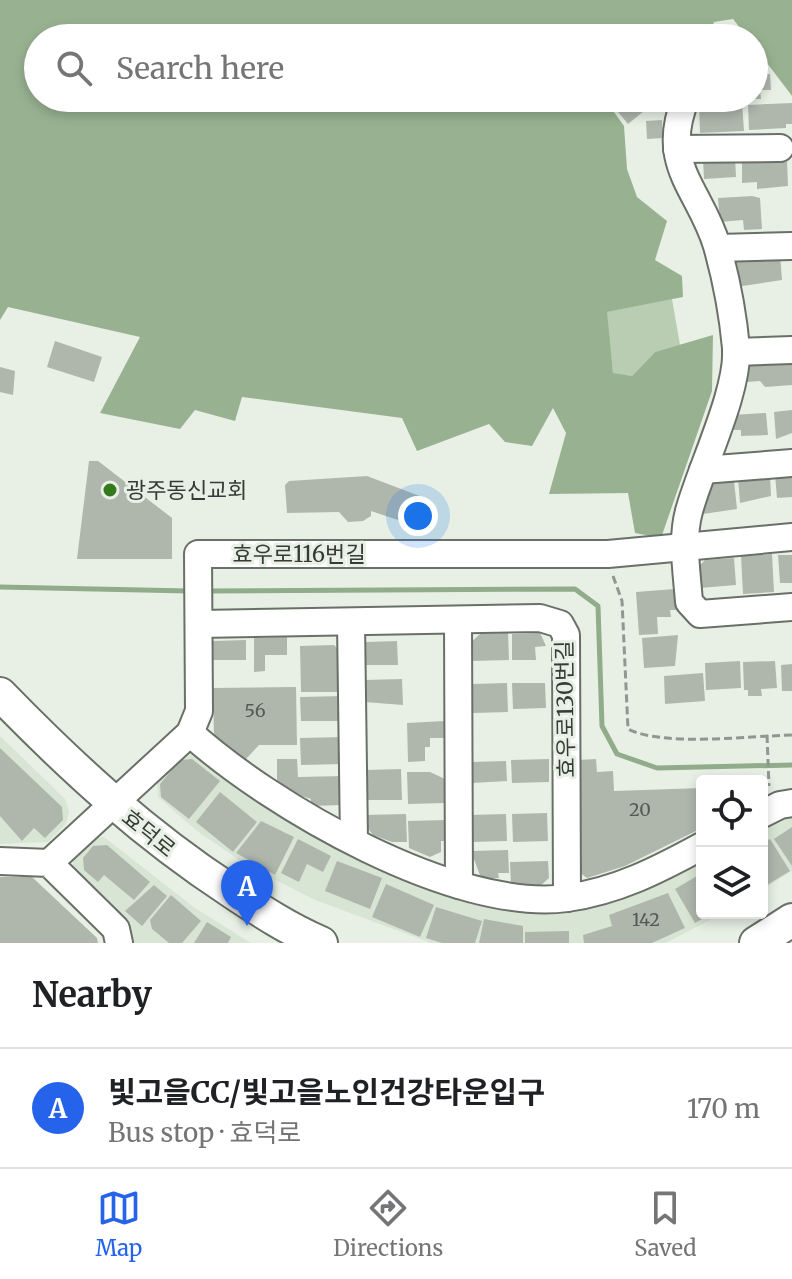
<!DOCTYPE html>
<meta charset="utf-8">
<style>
:root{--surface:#fff;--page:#f6f6f6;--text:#202124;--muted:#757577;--line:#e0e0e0;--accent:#2563eb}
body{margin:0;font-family:Merriweather,"Noto Sans KR",serif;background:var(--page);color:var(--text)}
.controls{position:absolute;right:24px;bottom:24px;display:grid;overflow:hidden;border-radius:8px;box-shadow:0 4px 12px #0003}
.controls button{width:72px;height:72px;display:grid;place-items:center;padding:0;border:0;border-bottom:2px solid var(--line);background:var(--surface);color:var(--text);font:40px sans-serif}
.you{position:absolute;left:418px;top:516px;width:28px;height:28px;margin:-20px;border:6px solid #fff;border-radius:50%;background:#1a73e8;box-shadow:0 0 0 12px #1a73e833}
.badge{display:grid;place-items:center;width:52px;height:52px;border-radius:50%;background:var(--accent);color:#fff;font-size:26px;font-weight:700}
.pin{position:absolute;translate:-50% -66px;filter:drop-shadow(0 2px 4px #0008)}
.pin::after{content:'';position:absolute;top:42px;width:28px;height:24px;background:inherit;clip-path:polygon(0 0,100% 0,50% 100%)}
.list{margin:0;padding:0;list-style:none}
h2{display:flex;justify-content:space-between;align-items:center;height:104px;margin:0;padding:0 32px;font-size:34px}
h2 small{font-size:26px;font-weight:400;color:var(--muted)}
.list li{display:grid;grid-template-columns:52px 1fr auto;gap:24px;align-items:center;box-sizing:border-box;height:120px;padding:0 32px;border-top:2px solid var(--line)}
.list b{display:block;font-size:30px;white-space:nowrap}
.list p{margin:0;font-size:26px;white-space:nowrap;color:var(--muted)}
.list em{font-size:26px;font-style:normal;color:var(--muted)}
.icon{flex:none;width:44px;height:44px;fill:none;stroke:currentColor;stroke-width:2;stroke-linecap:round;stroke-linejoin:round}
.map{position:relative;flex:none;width:792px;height:943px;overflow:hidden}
.search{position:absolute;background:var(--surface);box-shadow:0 4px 12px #0003;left:24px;right:24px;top:24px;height:88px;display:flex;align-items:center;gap:20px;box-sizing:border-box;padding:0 28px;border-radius:44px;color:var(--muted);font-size:30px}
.sheet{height:224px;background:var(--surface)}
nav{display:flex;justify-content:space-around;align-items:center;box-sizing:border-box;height:112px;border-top:2px solid var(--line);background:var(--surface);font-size:22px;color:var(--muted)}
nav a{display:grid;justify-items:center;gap:4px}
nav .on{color:var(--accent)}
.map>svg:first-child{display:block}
.built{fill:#d8e5d4}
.green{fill:#b8cdb2}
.forest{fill:#98b291}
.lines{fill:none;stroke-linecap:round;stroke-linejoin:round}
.stream{stroke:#91ac8a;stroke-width:5}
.building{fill:#afb7ad}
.minor-casing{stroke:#697067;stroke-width:30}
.major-casing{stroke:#697067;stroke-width:36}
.path{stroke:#91968f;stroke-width:3;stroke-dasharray:8 4;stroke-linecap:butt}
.minor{stroke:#fff;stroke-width:26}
.major{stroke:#fff;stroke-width:32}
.poi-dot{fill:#34791c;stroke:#e8f0e5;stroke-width:3}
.labels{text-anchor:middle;stroke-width:6;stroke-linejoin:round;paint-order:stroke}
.number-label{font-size:18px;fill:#555954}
.poi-label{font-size:22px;fill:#373a36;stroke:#e8f0e5;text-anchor:start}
.street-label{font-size:22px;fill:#373a36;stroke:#e8f0e5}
</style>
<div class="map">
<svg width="792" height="943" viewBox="0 0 792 943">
<rect width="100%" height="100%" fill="#e8f0e5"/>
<g class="built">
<polygon points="0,736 65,799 69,812 66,824 48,842 0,844"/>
<polygon points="192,755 287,819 384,865 471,899 528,911 580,908 702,858 702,913 723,913 666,943 431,943 315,900 248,866 197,831 158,797 157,784 181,756"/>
<polygon points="792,813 792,871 762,890 762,822"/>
<polygon points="104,837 195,908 251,943 132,943 131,923 73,867 73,860 95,838"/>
</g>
<polygon class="green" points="672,299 680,345 655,352 632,376 613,374 606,312"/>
<polygon class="forest" points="0,0 792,0 792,96 754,46 754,38 748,38 733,19 714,22 708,38 38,38 38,98 618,98 609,105 624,126 627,169 637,197 667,221 655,260 682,276 683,297 607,312 613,373 632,376 655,352 713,335 712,391 661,538 635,533 628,493 549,494 566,433 553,408 532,446 505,442 489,424 417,451 402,418 242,397 235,421 195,410 180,429 100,413 140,337 8,307 0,320"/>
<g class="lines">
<g class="stream">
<polyline points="0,587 189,591"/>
<polyline points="207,591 575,589 598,606 602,726 617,754 657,768 792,765"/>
</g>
</g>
<g class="building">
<polygon points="770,74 771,90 760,90 761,99 754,99 754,75"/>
<polygon points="623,98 660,98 628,124 613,106"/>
<polygon points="742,103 744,131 700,133 699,105"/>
<polygon points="792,103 792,124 786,124 786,128 749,130 748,105"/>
<polygon points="662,120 663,138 647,139 646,121"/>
<polygon points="735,157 736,177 704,179 703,159"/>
<polygon points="772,158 772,161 787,161 788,186 757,189 757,182 742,183 742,159"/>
<polygon points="752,196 760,198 762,229 744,230 743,220 720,222 718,198"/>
<polygon points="780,254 782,280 736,287 734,257"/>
<polygon points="55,341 102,357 94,382 47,367"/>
<polygon points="792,360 792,385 765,387 760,381 747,382 749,363"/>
<polygon points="0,367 15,371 13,395 0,392"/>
<polygon points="792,410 792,433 776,439 774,412"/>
<polygon points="766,413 768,435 741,436 741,430 734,430 733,415"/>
<polygon points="89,461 98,461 172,518 172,559 77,559"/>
<polygon points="792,473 792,497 777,498 775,474"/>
<polygon points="367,476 430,500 419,527 371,511 371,516 363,521 348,522 339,512 287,513 285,485 289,481"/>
<polygon points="770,476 771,496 740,503 738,478"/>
<polygon points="734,481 737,509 703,514 701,488 710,483"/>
<polygon points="772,554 774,592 743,594 741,556"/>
<polygon points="778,555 792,555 792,583 780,583"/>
<polygon points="734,558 736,585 700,588 699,566 705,560"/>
<polygon points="675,589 677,610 670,610 671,617 657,617 658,634 639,635 636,592"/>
<polygon points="508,633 509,660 470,661 469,644 480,634"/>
<polygon points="540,633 546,646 535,647 536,660 512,660 512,634"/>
<polygon points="678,635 675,666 644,668 642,638"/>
<polygon points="287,637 287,655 265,655 265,671 254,672 254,638"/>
<polygon points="246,640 246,660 209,660 208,646 213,641"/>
<polygon points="397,641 398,665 366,665 366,642"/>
<polygon points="334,645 342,653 343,692 301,692 300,646"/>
<polygon points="740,661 741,688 706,690 705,663"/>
<polygon points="775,661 777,688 761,689 762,696 748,696 748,690 744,690 743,662"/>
<polygon points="792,664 792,691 782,691 781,665"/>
<polygon points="703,673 705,701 665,704 664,676"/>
<polygon points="402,679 403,705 364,702 364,680"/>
<polygon points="507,683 508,712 473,713 472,684"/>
<polygon points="512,683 545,683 546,708 513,709"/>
<polygon points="296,687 297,745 259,745 246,759 214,735 213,688"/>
<polygon points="342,696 342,721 301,721 300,697"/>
<polygon points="445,721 446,738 430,738 430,747 425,747 425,761 408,762 407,723"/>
<polygon points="343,737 343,764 301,765 300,738"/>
<polygon points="0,748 62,807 63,820 45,838 34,828 22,841 0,816"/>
<polygon points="192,759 220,781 189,819 161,797 160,784 180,760"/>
<polygon points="277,759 297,759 298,777 343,776 343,805 311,806 311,799 284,790 277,784"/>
<polygon points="549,759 549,782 512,783 511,760"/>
<polygon points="596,759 597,772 613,771 614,791 702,788 702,828 625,866 587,878 579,872 577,760"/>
<polygon points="506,761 507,781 472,783 471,762"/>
<polygon points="401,769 402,800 366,800 366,770"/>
<polygon points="407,772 430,772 445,779 445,803 408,804"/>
<polygon points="220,792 257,822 233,852 196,822"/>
<polygon points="547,813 548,841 513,842 512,814"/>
<polygon points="406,814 407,842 392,842 373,835 365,825 364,815"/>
<polygon points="506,814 507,841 471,842 470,815"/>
<polygon points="445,820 445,841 441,841 441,852 430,857 409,848 408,821"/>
<polygon points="261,821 294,837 275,875 236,853"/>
<polygon points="792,827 792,866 774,839"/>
<polygon points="298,839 331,856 323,872 307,864 299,882 281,873"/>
<polygon points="770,839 790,871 762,888 762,844"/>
<polygon points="107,845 150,882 134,900 104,875 98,882 84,870 83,858 93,846"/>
<polygon points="508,850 509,873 498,873 499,878 481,878 471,851"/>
<polygon points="337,861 382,878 370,909 325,891"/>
<polygon points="548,861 549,878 540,886 511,887 510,862"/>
<polygon points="702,873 702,913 713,913 695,923 675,889"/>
<polygon points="0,877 32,877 97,938 98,943 0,943"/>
<polygon points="386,884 434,905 420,937 372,917"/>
<polygon points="154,885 167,896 142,926 125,911"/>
<polygon points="668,893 685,928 652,943 584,943 583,935 612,926 609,915"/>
<polygon points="171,895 201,921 182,943 169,943 152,929 150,920"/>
<polygon points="436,907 482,921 475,943 442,943 426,938"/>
<polygon points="484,919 523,926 523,943 479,943"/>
<polygon points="207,922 231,937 228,943 194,943"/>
<polygon points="569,931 569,943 525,943 525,932"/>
</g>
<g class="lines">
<g class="minor-casing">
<g id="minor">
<path d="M 686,98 C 658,165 700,189 717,246 C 726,278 733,315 736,348 C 739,391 701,467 689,511 C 681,540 687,573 689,602 L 700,614 L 792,607"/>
<polyline points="677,149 780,148"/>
<polyline points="718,248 792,246"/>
<polyline points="736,352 792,350"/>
<polyline points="703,470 792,463"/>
<polyline points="458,621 459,885"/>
<polyline points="351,623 354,841"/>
<polyline points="199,624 540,618 560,624 566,635 567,898"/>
<path d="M 190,733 C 271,806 455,913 567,898 C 617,891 658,870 702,846"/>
<polyline points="762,814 780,805 792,803"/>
<polyline points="0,861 49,863 116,929 119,943"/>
<polyline points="49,863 190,733 199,711 198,554 608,554 792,537"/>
</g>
</g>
<g class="major-casing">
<g id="major">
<path d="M 0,694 C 72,768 145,835 231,891 C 261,911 288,929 321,943"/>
<polyline points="756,943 792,920"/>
</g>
</g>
<g class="path">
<path d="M 613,576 L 622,601 L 628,729 C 664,747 749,736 792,735"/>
<polyline points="767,735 769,786"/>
</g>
<use href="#minor" class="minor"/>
<use href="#major" class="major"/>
</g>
<circle class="poi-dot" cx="110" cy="490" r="8"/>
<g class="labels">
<g class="number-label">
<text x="255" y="717">56</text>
<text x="640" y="816">20</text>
<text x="646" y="926">142</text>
</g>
<g class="poi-label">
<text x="126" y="498">광주동신교회</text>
</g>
<g class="street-label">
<text x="299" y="562">효우로116번길</text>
<text transform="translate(565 709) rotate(-91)" y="8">효우로130번길</text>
<text transform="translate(149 833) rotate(39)" y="8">효덕로</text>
</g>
</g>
</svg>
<div class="controls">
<button><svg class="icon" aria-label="locate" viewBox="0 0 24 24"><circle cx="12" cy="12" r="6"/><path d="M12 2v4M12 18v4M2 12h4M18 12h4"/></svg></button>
<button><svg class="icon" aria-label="layers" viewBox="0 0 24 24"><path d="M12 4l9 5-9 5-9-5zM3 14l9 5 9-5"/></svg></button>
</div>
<div class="you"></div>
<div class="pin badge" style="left:247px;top:926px">A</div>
<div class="search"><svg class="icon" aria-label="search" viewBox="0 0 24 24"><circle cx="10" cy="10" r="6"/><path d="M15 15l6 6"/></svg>Search here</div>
</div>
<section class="sheet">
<h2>Nearby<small></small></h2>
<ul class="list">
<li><span class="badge">A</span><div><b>빛고을CC/빛고을노인건강타운입구</b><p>Bus stop · 효덕로</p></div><em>170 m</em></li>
</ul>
</section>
<nav>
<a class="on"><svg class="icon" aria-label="map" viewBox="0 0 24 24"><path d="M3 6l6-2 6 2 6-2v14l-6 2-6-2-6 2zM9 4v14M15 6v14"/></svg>Map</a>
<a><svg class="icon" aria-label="directions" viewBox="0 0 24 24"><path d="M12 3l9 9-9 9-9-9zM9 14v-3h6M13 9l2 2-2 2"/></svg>Directions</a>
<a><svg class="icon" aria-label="saved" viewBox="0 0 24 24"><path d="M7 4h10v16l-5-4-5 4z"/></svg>Saved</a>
</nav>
